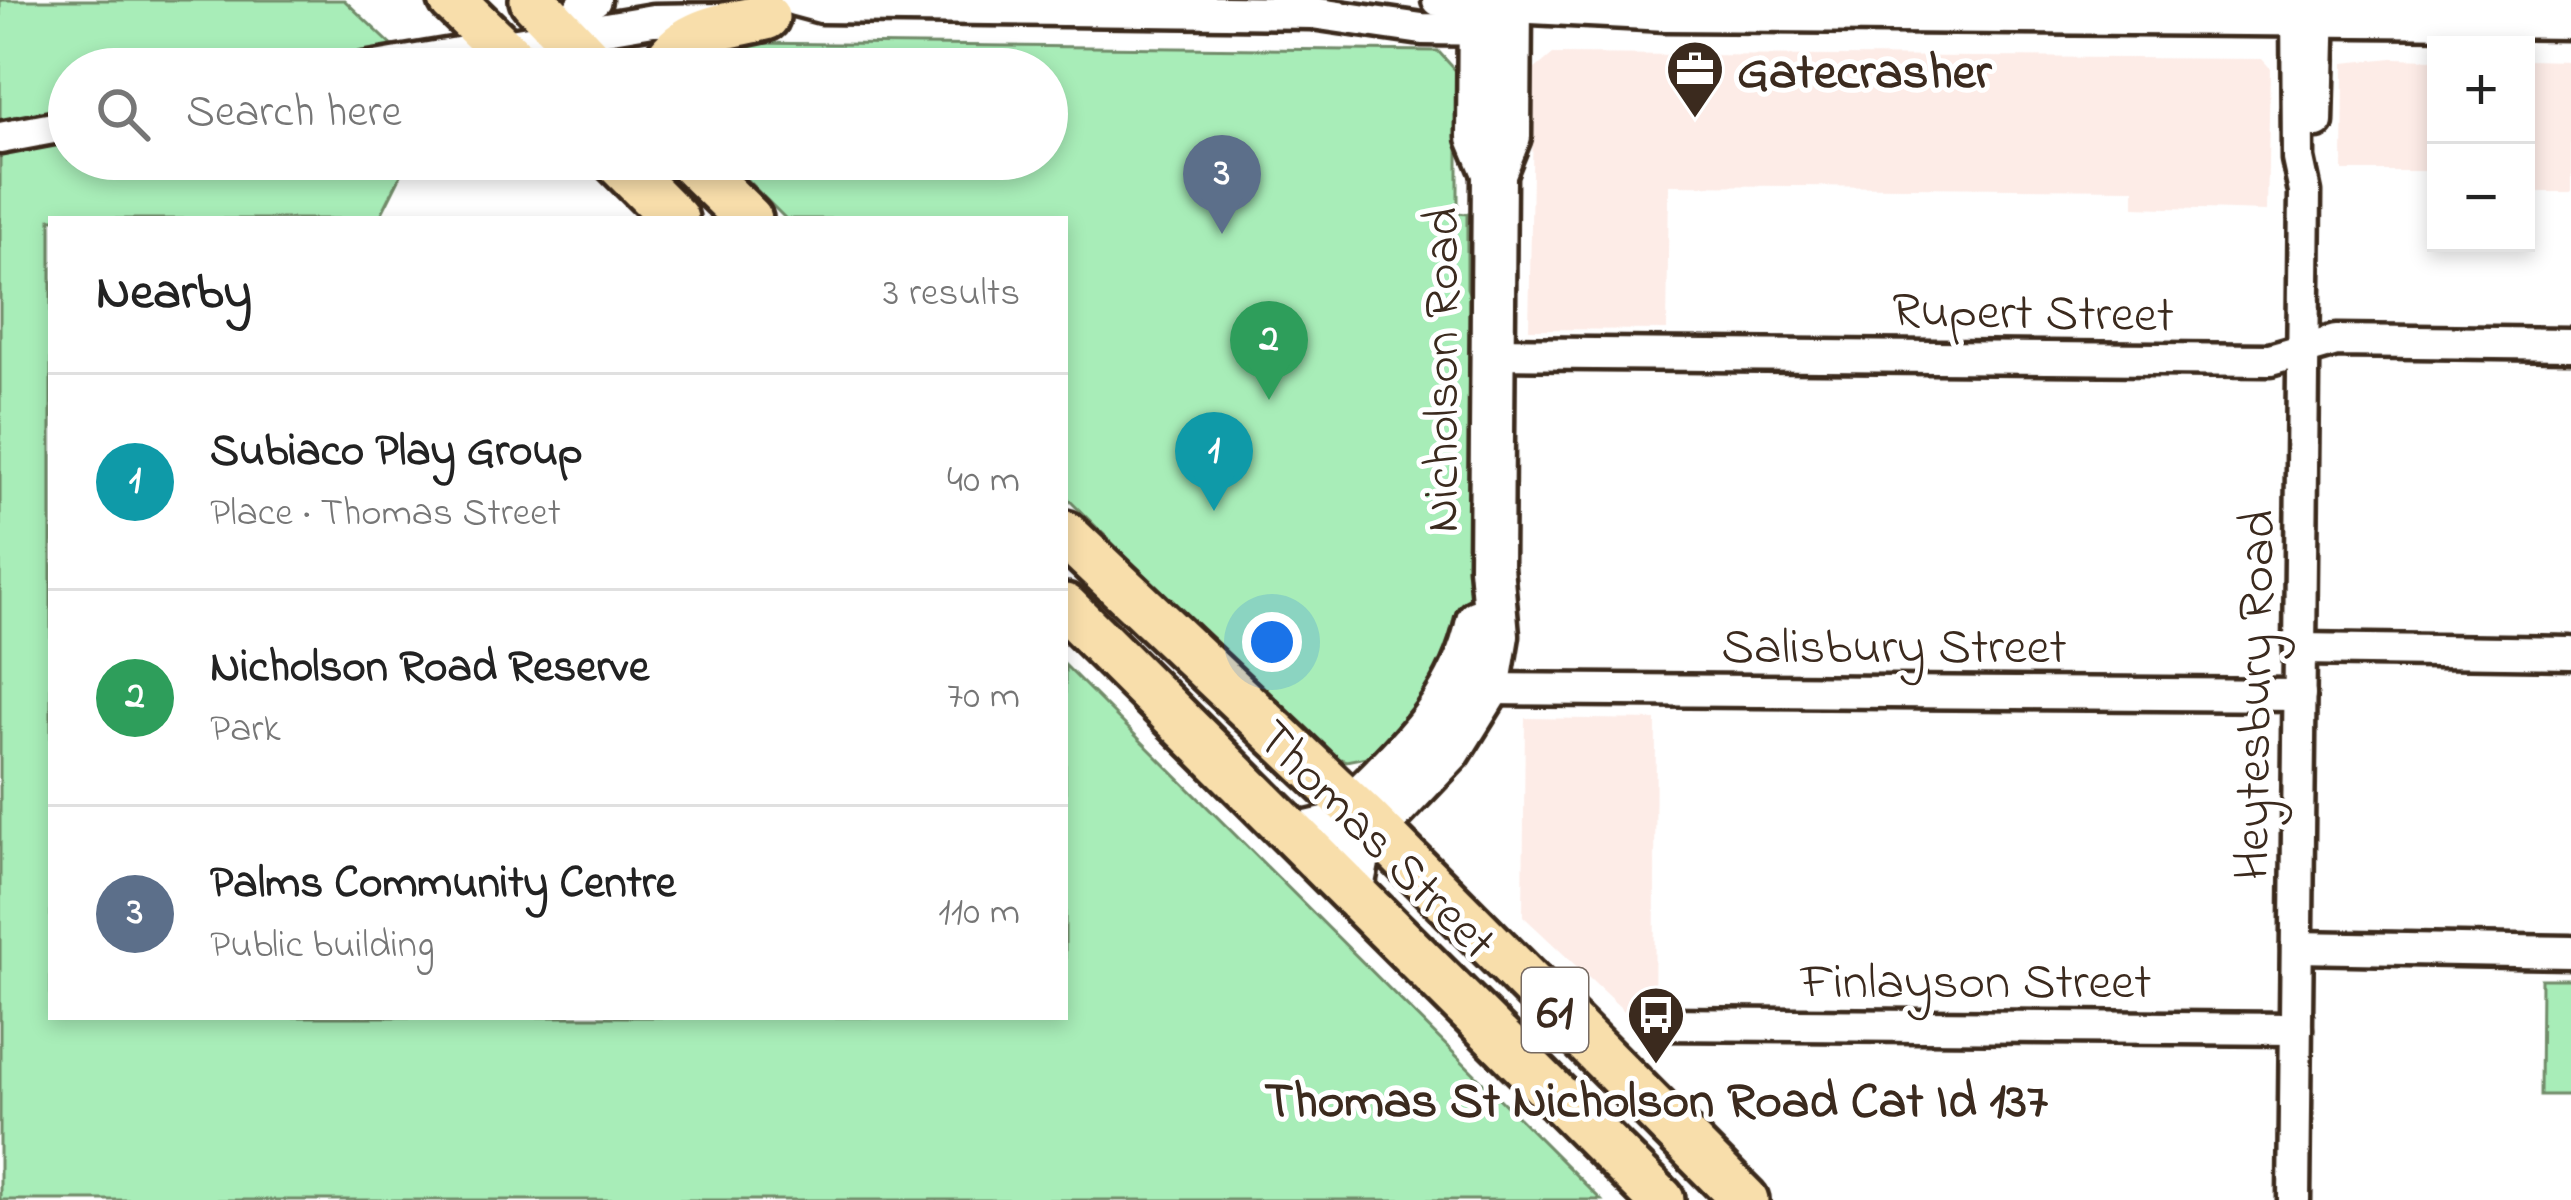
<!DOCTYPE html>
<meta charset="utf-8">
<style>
:root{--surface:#fff;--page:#f2f2f2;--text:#222;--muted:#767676;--line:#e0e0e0;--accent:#ea580c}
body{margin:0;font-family:"Indie Flower",sans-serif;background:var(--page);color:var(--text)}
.controls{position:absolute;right:36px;top:36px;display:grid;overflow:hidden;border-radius:0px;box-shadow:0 6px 18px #0003}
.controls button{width:108px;height:108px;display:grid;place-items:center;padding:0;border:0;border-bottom:3px solid var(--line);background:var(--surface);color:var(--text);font:60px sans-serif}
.you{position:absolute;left:1272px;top:642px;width:42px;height:42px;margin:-30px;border:9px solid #fff;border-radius:50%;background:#1a73e8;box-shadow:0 0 0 18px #1a73e833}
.badge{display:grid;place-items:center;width:78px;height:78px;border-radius:50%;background:var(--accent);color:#fff;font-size:39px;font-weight:700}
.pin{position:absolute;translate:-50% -99px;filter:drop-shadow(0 3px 6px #0008)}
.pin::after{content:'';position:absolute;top:63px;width:42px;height:36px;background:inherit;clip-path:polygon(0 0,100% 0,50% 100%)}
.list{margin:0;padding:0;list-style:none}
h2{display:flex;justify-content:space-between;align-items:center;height:156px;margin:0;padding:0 48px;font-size:51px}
h2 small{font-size:39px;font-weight:400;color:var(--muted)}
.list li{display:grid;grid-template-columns:78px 1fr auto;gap:36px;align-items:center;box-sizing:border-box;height:216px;padding:0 48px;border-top:3px solid var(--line)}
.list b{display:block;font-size:45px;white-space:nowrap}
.list p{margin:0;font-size:39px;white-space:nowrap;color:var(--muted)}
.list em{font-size:39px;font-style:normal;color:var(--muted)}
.icon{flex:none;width:66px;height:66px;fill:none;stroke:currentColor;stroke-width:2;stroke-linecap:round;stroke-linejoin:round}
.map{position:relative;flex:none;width:2571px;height:1200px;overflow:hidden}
.search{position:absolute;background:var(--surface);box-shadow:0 6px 18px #0003;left:48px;top:48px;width:1020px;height:132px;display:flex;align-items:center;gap:30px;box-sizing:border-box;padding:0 42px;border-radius:66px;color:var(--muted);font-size:45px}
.panel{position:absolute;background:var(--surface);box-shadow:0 6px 18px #0003;left:48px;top:216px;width:1020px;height:804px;border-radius:0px}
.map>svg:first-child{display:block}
.built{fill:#fdece7}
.green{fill:#a8edb8;stroke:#728c6b;stroke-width:3}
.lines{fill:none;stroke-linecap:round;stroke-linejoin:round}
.street-casing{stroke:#3b2a1e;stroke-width:39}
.secondary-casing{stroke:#3b2a1e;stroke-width:51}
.primary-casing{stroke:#3b2a1e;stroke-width:54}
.street{stroke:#fff;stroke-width:30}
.secondary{stroke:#fff;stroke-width:42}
.primary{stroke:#f8deab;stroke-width:45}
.labels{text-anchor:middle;stroke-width:10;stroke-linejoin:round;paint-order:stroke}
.shield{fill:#fff;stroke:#766a62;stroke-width:3}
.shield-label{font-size:48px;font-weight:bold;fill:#3b2a1e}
.poi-label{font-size:51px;font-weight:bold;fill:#3b2a1e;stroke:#fff;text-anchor:start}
.street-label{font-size:51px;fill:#3b2a1e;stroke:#fff}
</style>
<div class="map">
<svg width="2571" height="1200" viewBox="0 0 2571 1200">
<rect width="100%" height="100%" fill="#fff"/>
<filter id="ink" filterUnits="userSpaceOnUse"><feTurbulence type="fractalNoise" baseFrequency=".00833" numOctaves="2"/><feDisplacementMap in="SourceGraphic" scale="24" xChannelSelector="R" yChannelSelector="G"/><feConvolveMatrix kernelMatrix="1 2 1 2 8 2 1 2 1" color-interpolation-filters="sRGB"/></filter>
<g filter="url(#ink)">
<g class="built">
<polygon points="1553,54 2262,59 2270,68 2267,211 2134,207 2134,189 1669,185 1667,330 1529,329 1534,70"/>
<polygon points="2392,58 2436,59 2436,171 2343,171 2344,63"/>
<polygon points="2526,60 2571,61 2571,192 2526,192"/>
<polygon points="1525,718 1656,720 1654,1039 1523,916"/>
</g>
<g class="green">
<polygon points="0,0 344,0 417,69 69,69 69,159 409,159 379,219 51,219 51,1017 1065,1017 1065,665 1601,1200 0,1200"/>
<polygon points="740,43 1438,51 1458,73 1458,213 1467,214 1467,288 1473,304 1471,596 1464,638 1453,669 1382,754 1346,761 1324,753 1065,496 1065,219 786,219 742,175 741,159 1047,159 1047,69 740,69"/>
<polygon points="2541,979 2571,979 2571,1095 2540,1095"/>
</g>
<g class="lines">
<g class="street-casing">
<g id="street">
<polyline points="795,0 821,7 1312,13 1422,29 1501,30"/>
<polyline points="1438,0 1498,1"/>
<polyline points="563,34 581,7 595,0"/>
<polyline points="364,69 653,20 720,19"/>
<polyline points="2317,122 2320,0"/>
<polyline points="0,138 69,125"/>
<polyline points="1492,353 2270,360 2336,341 2571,344"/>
<polyline points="2300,649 2571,653"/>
<polyline points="1488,689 2300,695"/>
<polyline points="2297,947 2571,952"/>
<polyline points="1656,1024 2296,1029"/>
<polyline points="2294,1200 2305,192 2298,159 2297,0"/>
</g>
</g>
<g class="secondary-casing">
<g id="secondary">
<polyline points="1480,0 1479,137 1494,173"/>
<polyline points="1510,1 1666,9 2571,17"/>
<polyline points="1295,836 1389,814 1450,750 1488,689 1497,635 1491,567 1494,173 1509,136 1510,0"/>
<path d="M 1351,892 L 1366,819 L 1367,791 C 1418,741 1463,694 1478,621"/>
</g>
</g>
<g class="primary-casing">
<g id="primary">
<polyline points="452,0 523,69"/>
<polyline points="533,0 598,69"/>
<path d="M 662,69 C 683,28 726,27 766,17"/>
<polyline points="615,159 675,219"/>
<polyline points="688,159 749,219"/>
<polyline points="1065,534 1366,819 1745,1200"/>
<polyline points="1065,607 1661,1200"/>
</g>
</g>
<use href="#street" class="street"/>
<use href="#secondary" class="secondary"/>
<use href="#primary" class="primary"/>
</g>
</g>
<defs>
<g id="office-pin" transform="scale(3)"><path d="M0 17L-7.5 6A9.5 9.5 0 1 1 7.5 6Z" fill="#3b2a1e" stroke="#fff"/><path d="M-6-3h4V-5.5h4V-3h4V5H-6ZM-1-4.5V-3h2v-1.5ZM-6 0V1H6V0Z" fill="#fff"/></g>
<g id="bus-pin" transform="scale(3)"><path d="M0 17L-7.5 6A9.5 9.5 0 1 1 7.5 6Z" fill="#3b2a1e" stroke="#fff"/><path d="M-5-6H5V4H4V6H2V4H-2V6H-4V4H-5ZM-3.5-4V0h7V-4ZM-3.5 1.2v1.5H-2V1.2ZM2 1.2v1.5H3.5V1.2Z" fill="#fff"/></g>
</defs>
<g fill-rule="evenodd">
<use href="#office-pin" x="1695" y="69"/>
<use href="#bus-pin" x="1656" y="1015"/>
</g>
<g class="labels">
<rect class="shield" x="1522" y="968" width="66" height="84" rx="9"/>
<g class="shield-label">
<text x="1555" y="1027">61</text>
</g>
<g class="poi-label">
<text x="1737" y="87">Gatecrasher</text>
<text x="1656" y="1116" text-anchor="middle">Thomas St Nicholson Road Cat Id 137</text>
</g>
<g class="street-label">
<text transform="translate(2033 310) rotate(1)" y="18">Rupert Street</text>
<text transform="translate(1439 370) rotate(-90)" y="18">Nicholson Road</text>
<text x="1894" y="662">Salisbury Street</text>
<text transform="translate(2252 695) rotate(-89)" y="18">Heytesbury Road</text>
<text transform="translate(1378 838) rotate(45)" y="18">Thomas Street</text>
<text x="1976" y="997">Finlayson Street</text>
</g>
</g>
</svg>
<div class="controls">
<button>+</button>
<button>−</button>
</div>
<div class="you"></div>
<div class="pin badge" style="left:1214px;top:511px;background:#0f9aa8">1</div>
<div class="pin badge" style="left:1269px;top:400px;background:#2e9e5b">2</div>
<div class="pin badge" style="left:1222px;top:234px;background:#5c6f8a">3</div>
<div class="search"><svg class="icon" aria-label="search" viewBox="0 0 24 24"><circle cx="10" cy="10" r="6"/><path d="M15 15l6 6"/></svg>Search here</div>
<section class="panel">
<h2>Nearby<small>3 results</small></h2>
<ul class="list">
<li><span class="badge" style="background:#0f9aa8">1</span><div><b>Subiaco Play Group</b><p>Place · Thomas Street</p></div><em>40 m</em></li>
<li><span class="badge" style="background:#2e9e5b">2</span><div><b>Nicholson Road Reserve</b><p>Park</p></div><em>70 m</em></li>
<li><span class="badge" style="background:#5c6f8a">3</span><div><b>Palms Community Centre</b><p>Public building</p></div><em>110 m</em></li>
</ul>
</section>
</div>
